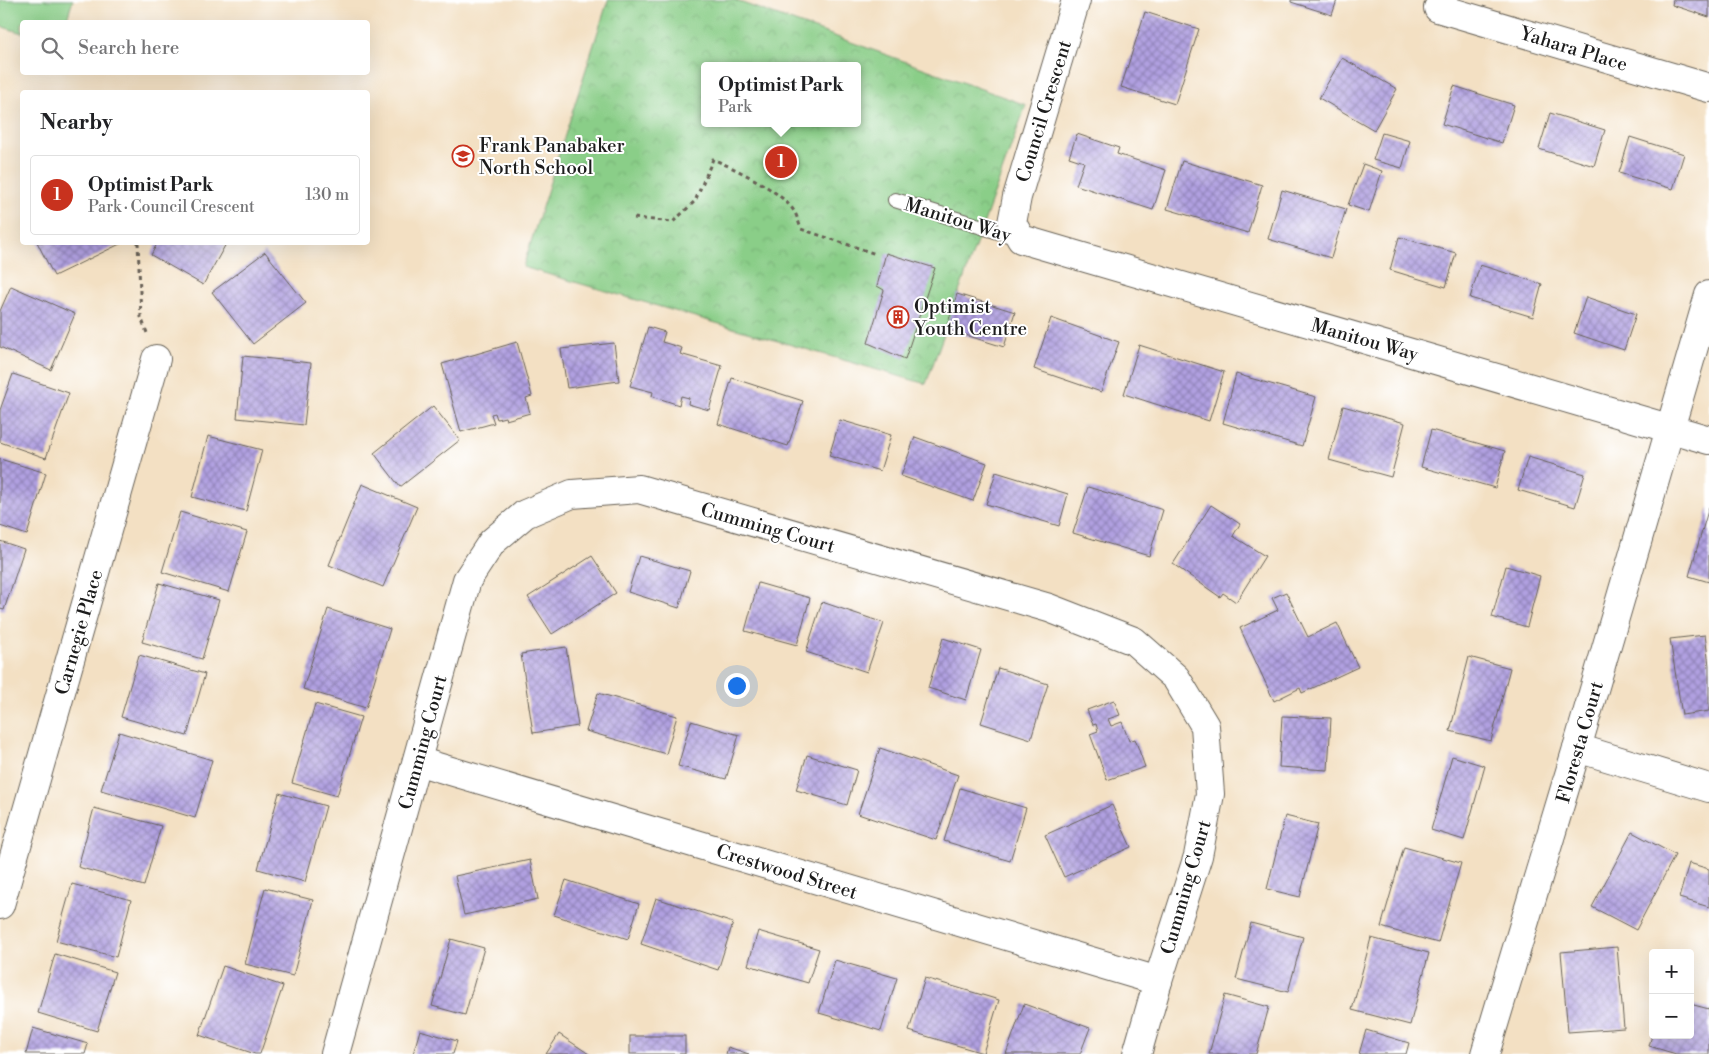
<!DOCTYPE html>
<meta charset="utf-8">
<style>
:root{--surface:#fff;--page:#f2f2f2;--text:#202124;--muted:#757577;--line:#e0e0e0;--accent:#c8321e}
body{margin:0;font-family:"Libre Bodoni",serif;background:var(--page);color:var(--text)}
.controls{position:absolute;right:15px;bottom:15px;display:grid;overflow:hidden;border-radius:5px;box-shadow:0 5px 20px #0002}
.controls button{width:45px;height:45px;display:grid;place-items:center;padding:0;border:0;border-bottom:1px solid var(--line);background:var(--surface);color:var(--text);font:25px sans-serif}
.you{position:absolute;left:736px;top:685px;width:18px;height:18px;margin:-12px;border:4px solid #fff;border-radius:50%;background:#1a73e8;box-shadow:0 0 0 8px #1a73e833}
.badge{display:grid;place-items:center;width:32px;height:32px;border-radius:50%;background:var(--accent);color:#fff;font-size:16px;font-weight:700}
.pin{position:absolute;translate:-50% -50%;border:2px solid #fff;box-shadow:0 1px 5px #0006}
.popup{position:absolute;left:701px;top:62px;width:160px;height:65px;box-sizing:border-box;display:grid;place-content:center;border-radius:5px;background:var(--surface);filter:drop-shadow(0 1px 4px #0005);font-size:16px;white-space:nowrap;color:var(--muted)}
.popup b{font-size:19px;color:var(--text)}
.popup::after{content:'';position:absolute;left:50%;top:100%;margin-left:-10px;border:10px solid transparent;border-top-color:var(--surface)}
.list{margin:0;padding:0;list-style:none}
h2{display:flex;justify-content:space-between;align-items:center;height:65px;margin:0;padding:0 20px;font-size:21px}
h2 small{font-size:16px;font-weight:400;color:var(--muted)}
.list li{display:grid;grid-template-columns:32px 1fr auto;gap:15px;align-items:center;box-sizing:border-box;height:80px;margin:0 10px 10px;padding:0 10px;border:1px solid var(--line);border-radius:5px}
.list b{display:block;font-size:19px;white-space:nowrap}
.list p{margin:0;font-size:16px;white-space:nowrap;color:var(--muted)}
.list em{font-size:16px;font-style:normal;color:var(--muted)}
.icon{flex:none;width:28px;height:28px;fill:none;stroke:currentColor;stroke-width:2;stroke-linecap:round;stroke-linejoin:round}
.map{position:relative;flex:none;width:1709px;height:1054px;overflow:hidden}
.search{position:absolute;background:var(--surface);box-shadow:0 5px 20px #0002;left:20px;top:20px;width:350px;height:55px;display:flex;align-items:center;gap:12px;box-sizing:border-box;padding:0 18px;border-radius:5px;color:var(--muted);font-size:19px}
.panel{position:absolute;background:var(--surface);box-shadow:0 5px 20px #0002;left:20px;top:90px;width:350px;height:155px;border-radius:5px}
.map>svg:first-child{display:block}
.park{fill:url(#park-crowns);stroke:#537552;fill-rule:evenodd}
.pitch{fill:#8ace88;stroke:#537552}
.building{fill:url(#building-cross-hatch)}
.lines{fill:none;stroke-linecap:round;stroke-linejoin:round}
.lane-casing{stroke:#676156;stroke-width:16}
.street-casing{stroke:#676156;stroke-width:30}
.path{stroke:#676156;stroke-width:3;stroke-dasharray:4 4;stroke-linecap:butt}
.lane{stroke:#fff;stroke-width:14}
.street{stroke:#fff;stroke-width:28}
.labels{text-anchor:middle;stroke-width:4;stroke-linejoin:round;paint-order:stroke}
.street-label{font-size:19px;fill:#1c1c1c;stroke:#fff}
.poi-label{font-size:19px;fill:#1c1c1c;stroke:#fff;text-anchor:start}
</style>
<div class="map">
<svg width="1709" height="1054" viewBox="0 0 1709 1054">
<defs>
<pattern id="park-crowns" width="20" height="18" patternUnits="userSpaceOnUse" patternTransform="scale(1.25)"><rect width="20" height="18" fill="#8ace88"/><path d="M2 6a3 3 0 1 1 6 0M12 15a3 3 0 1 1 6 0" fill="none" stroke="#76b075"/></pattern>
<pattern id="building-cross-hatch" width="8" height="8" patternUnits="userSpaceOnUse" patternTransform="scale(1.25)"><rect width="8" height="8" fill="#b1a0e1"/><path d="M0 0l8 8M0 8l8-8" fill="none" stroke="#8f82b6"/></pattern>
</defs>
<rect width="100%" height="100%" fill="#fff"/>
<filter id="ink" filterUnits="userSpaceOnUse"><feTurbulence type="fractalNoise" baseFrequency=".02" numOctaves="2"/><feDisplacementMap in="SourceGraphic" scale="10" xChannelSelector="R" yChannelSelector="G"/><feConvolveMatrix kernelMatrix="1 2 1 2 8 2 1 2 1" color-interpolation-filters="sRGB"/></filter>
<filter id="wash" filterUnits="userSpaceOnUse"><feTurbulence type="fractalNoise" baseFrequency=".0096" numOctaves="4" result="noise"/><feDisplacementMap in="SourceGraphic" scale="20" xChannelSelector="R" yChannelSelector="G"/><feGaussianBlur stdDeviation="1.12" result="paint"/><feColorMatrix in="noise" values="0 0 0 0 0 0 0 0 0 0 0 0 0 0 0 0 0 1.4 0 .05"/><feComposite in="paint" operator="in"/></filter>
<g filter="url(#wash)">
<rect width="100%" height="100%" fill="#f3e0c3"/>
<path class="park" d="M 608,0 L 734,0 L 1026,105 L 926,384 L 523,267 ZM 705,66 L 857,66 L 857,123 L 705,123 Z"/>
<polygon class="pitch" points="0,0 73,0 66,22 22,22 22,33 0,26"/>
<g id="blocks">
<g class="building">
<polygon points="1291,0 1337,0 1332,15 1291,2"/>
<polygon points="1673,0 1709,0 1709,17 1672,5"/>
<polygon points="1145,12 1199,29 1175,104 1121,87"/>
<polygon points="1342,58 1397,89 1374,130 1319,98"/>
<polygon points="1454,86 1514,105 1502,143 1442,124"/>
<polygon points="1550,113 1605,130 1594,166 1539,149"/>
<polygon points="1382,133 1410,141 1402,168 1373,160"/>
<polygon points="1077,134 1119,148 1117,154 1166,170 1153,210 1076,185 1084,162 1069,157"/>
<polygon points="1630,137 1684,154 1673,189 1619,173"/>
<polygon points="1182,161 1262,185 1248,233 1167,209"/>
<polygon points="1363,164 1382,171 1369,212 1348,205"/>
<polygon points="1282,190 1346,209 1331,258 1268,239"/>
<polygon points="1399,237 1456,253 1446,287 1390,270"/>
<polygon points="37,242 124,242 54,276"/>
<polygon points="158,242 227,242 203,285 151,255"/>
<polygon points="265,252 306,303 253,344 212,292"/>
<polygon points="886,253 935,268 905,359 868,343 884,290 877,286"/>
<polygon points="1480,265 1542,284 1533,317 1470,298"/>
<polygon points="11,286 75,314 51,370 0,347 0,311"/>
<polygon points="957,294 1015,312 1004,347 946,329"/>
<polygon points="1586,297 1636,314 1624,350 1574,333"/>
<polygon points="1051,318 1119,342 1101,392 1034,369"/>
<polygon points="648,327 665,332 662,342 682,348 680,354 722,366 709,410 688,404 689,398 681,396 679,405 652,396 653,392 630,386"/>
<polygon points="517,342 532,396 526,398 530,413 506,420 505,417 497,419 495,413 491,414 494,423 461,432 442,364"/>
<polygon points="614,343 619,381 567,388 561,349"/>
<polygon points="1139,345 1224,372 1209,421 1124,394"/>
<polygon points="243,356 311,363 304,425 237,418"/>
<polygon points="13,374 69,393 46,458 0,442 0,410"/>
<polygon points="1236,374 1316,397 1302,446 1223,423"/>
<polygon points="732,378 803,401 788,446 718,424"/>
<polygon points="433,406 460,440 400,487 374,453"/>
<polygon points="1343,406 1405,423 1391,477 1329,460"/>
<polygon points="840,420 891,435 880,471 829,456"/>
<polygon points="1431,430 1505,451 1495,488 1421,467"/>
<polygon points="208,436 262,450 246,511 192,497"/>
<polygon points="915,437 987,463 973,501 901,476"/>
<polygon points="1528,457 1585,474 1575,507 1518,490"/>
<polygon points="0,459 46,473 27,535 0,526"/>
<polygon points="996,472 1068,494 1059,526 986,504"/>
<polygon points="362,484 417,507 383,587 329,565"/>
<polygon points="1088,487 1163,510 1149,556 1073,533"/>
<polygon points="1211,505 1240,524 1233,536 1265,556 1236,602 1223,593 1220,597 1173,564"/>
<polygon points="1709,507 1709,582 1689,576"/>
<polygon points="180,512 247,532 229,592 162,572"/>
<polygon points="0,541 24,549 4,610 0,609"/>
<polygon points="592,556 616,593 552,634 528,597"/>
<polygon points="639,556 690,571 679,608 628,592"/>
<polygon points="1506,566 1540,576 1527,627 1492,617"/>
<polygon points="159,583 219,600 202,659 142,642"/>
<polygon points="758,583 810,598 797,645 745,631"/>
<polygon points="1286,592 1308,637 1337,623 1358,667 1302,693 1300,688 1274,701 1240,628 1278,610 1272,598"/>
<polygon points="822,602 884,623 867,672 806,652"/>
<polygon points="328,609 390,629 366,708 303,689"/>
<polygon points="1705,635 1709,665 1709,711 1682,715 1670,639"/>
<polygon points="943,638 981,650 966,700 928,688"/>
<polygon points="566,647 578,726 533,733 521,654"/>
<polygon points="139,655 205,674 187,736 121,717"/>
<polygon points="1469,657 1510,668 1491,741 1450,731"/>
<polygon points="998,668 1048,684 1031,739 981,723"/>
<polygon points="598,693 677,716 666,754 586,731"/>
<polygon points="1114,700 1120,715 1108,719 1111,726 1122,722 1129,741 1135,739 1145,767 1107,780 1090,734 1098,731 1096,724 1093,725 1087,710"/>
<polygon points="315,704 361,717 337,796 292,783"/>
<polygon points="1282,716 1331,718 1328,770 1279,767"/>
<polygon points="691,721 739,735 726,779 678,766"/>
<polygon points="119,732 212,760 195,818 101,790"/>
<polygon points="880,748 958,775 936,840 858,814"/>
<polygon points="807,755 857,770 847,805 796,790"/>
<polygon points="1452,756 1485,766 1464,840 1431,830"/>
<polygon points="960,788 1026,808 1010,861 944,841"/>
<polygon points="279,793 326,806 305,882 258,869"/>
<polygon points="1112,805 1131,847 1064,877 1045,835"/>
<polygon points="94,808 161,826 144,886 78,867"/>
<polygon points="1285,816 1318,824 1300,897 1267,889"/>
<polygon points="1632,832 1675,855 1636,930 1592,907"/>
<polygon points="1404,847 1461,863 1438,943 1381,927"/>
<polygon points="530,860 538,899 464,915 455,876"/>
<polygon points="1689,863 1709,869 1709,907 1679,898"/>
<polygon points="566,880 639,904 628,939 554,915"/>
<polygon points="72,884 131,900 116,957 56,941"/>
<polygon points="265,888 313,900 293,976 245,964"/>
<polygon points="656,898 733,923 718,970 641,944"/>
<polygon points="1251,923 1303,937 1288,992 1236,979"/>
<polygon points="758,931 819,949 808,983 748,965"/>
<polygon points="1371,938 1429,953 1410,1025 1352,1010"/>
<polygon points="451,939 484,948 465,1015 432,1006"/>
<polygon points="1617,947 1624,1028 1568,1032 1561,952"/>
<polygon points="55,954 115,972 97,1031 38,1013"/>
<polygon points="835,960 897,978 881,1031 819,1013"/>
<polygon points="223,966 283,986 260,1054 255,1054 199,1035"/>
<polygon points="925,978 999,1000 983,1053 909,1031"/>
<polygon points="1225,995 1269,1007 1256,1054 1209,1054"/>
<polygon points="1024,1004 1090,1028 1080,1054 1006,1054"/>
<polygon points="1690,1004 1709,1009 1709,1054 1676,1054 1649,1046 1652,1035 1690,1035"/>
<polygon points="33,1028 88,1044 85,1054 26,1054"/>
<polygon points="420,1030 457,1041 453,1054 413,1054"/>
<polygon points="1366,1030 1409,1043 1406,1054 1359,1054"/>
<polygon points="559,1034 589,1054 546,1054"/>
<rect x="630" y="1036" width="55" height="18"/>
<polygon points="728,1047 749,1054 726,1054"/>
</g>
</g>
</g>
<g filter="url(#ink)">
<use href="#blocks" fill-opacity="0" stroke="#676156" stroke-width="1"/>
<g class="lines">
<g class="lane-casing">
<polyline id="lane" points="895,200 1018,238"/>
</g>
<g class="street-casing">
<g id="street">
<polyline points="1076,0 1017,197 1012,223 1021,239 1709,440"/>
<polyline points="1438,8 1709,88"/>
<polyline points="1577,748 1709,788"/>
<polyline points="417,761 1158,981"/>
<polyline points="0,905 156,359"/>
<polyline points="335,1054 467,580 492,542 525,514 572,494 639,489 1049,608 1134,641 1176,678 1205,726 1210,794 1198,856 1158,981 1137,1054"/>
<polyline points="1485,1054 1577,748 1709,295"/>
</g>
</g>
<g class="path">
<path d="M 634,218 L 673,222 L 695,201 L 713,159 C 737,170 779,189 794,211 C 797,216 799,223 801,229 L 876,254"/>
<polyline points="138,242 141,317 147,333"/>
</g>
<use href="#lane" class="lane"/>
<use href="#street" class="street"/>
</g>
</g>
<defs>
<g id="school-ring" transform="scale(1.125)"><circle r="9.5" fill="#fff" stroke="#c8321e" stroke-width="1.5"/><path d="M0-5L7-2L0 1L-7-2ZM-4 1L0 2.5L4 1V4Q0 6-4 4Z" fill="#c8321e"/></g>
<g id="building-ring" transform="scale(1.125)"><circle r="9.5" fill="#fff" stroke="#c8321e" stroke-width="1.5"/><path d="M-4-6H4V6H1V3H-1V6H-4ZM-2.5-4.3h1.7v1.8h-1.7ZM.8-4.3h1.7v1.8H.8ZM-2.5-1h1.7V.8h-1.7ZM.8-1h1.7V.8H.8Z" fill="#c8321e"/></g>
</defs>
<g fill-rule="evenodd">
<use href="#school-ring" x="463" y="156"/>
<use href="#building-ring" x="898" y="317"/>
</g>
<g class="labels">
<g class="street-label">
<text transform="translate(1574 48) rotate(17)" y="7">Yahara Place</text>
<text transform="translate(1043 111) rotate(-73)" y="7">Council Crescent</text>
<text transform="translate(958 219) rotate(17)" y="7">Manitou Way</text>
<text transform="translate(1365 339) rotate(16)" y="7">Manitou Way</text>
<text transform="translate(768 527) rotate(16)" y="7">Cumming Court</text>
<text transform="translate(78 632) rotate(-74)" y="7">Carnegie Place</text>
<text transform="translate(422 742) rotate(-75)" y="7">Cumming Court</text>
<text transform="translate(1579 742) rotate(-74)" y="7">Floresta Court</text>
<text transform="translate(787 871) rotate(17)" y="7">Crestwood Street</text>
<text transform="translate(1185 887) rotate(-74)" y="7">Cumming Court</text>
</g>
<g class="poi-label">
<text x="479" y="152">Frank Panabaker<tspan x="479" dy="22">North School</tspan></text>
<text x="914" y="313">Optimist<tspan x="914" dy="22">Youth Centre</tspan></text>
</g>
</g>
</svg>
<div class="controls">
<button>+</button>
<button>−</button>
</div>
<div class="you"></div>
<div class="pin badge" style="left:781px;top:162px">1</div>
<div class="popup"><b>Optimist Park</b>Park</div>
<div class="search"><svg class="icon" aria-label="search" viewBox="0 0 24 24"><circle cx="10" cy="10" r="6"/><path d="M15 15l6 6"/></svg>Search here</div>
<section class="panel">
<h2>Nearby<small></small></h2>
<ul class="list">
<li><span class="badge">1</span><div><b>Optimist Park</b><p>Park · Council Crescent</p></div><em>130 m</em></li>
</ul>
</section>
</div>
